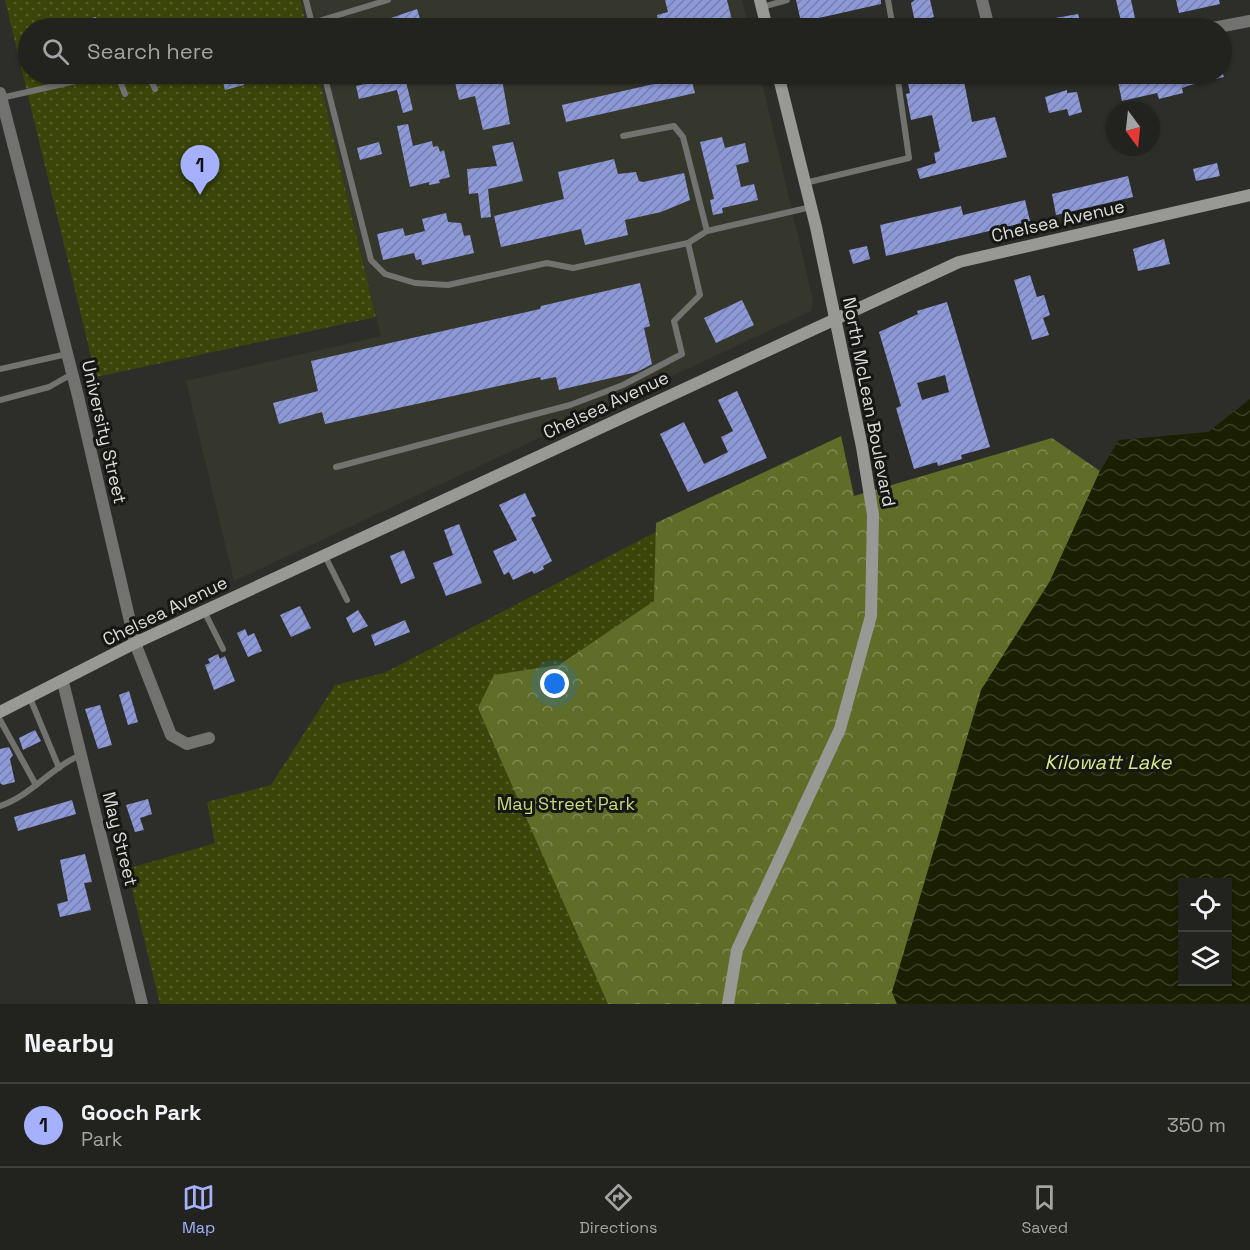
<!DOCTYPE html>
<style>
:root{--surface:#22221f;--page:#2e2f2c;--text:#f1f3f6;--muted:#a2a4a4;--line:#3f3f3d;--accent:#a5b1fc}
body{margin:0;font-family:"Space Grotesk",sans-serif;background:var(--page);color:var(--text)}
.controls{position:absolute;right:18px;bottom:18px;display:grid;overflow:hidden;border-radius:0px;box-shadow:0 2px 4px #0004}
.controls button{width:54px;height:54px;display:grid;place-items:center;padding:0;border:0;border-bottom:2px solid var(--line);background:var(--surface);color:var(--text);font:30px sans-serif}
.compass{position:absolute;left:1106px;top:102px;width:54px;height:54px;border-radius:50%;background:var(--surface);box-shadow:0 2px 4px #0004;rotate:165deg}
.you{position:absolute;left:555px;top:684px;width:21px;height:21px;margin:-15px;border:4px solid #fff;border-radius:50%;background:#1a73e8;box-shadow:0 0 0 9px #1a73e833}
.badge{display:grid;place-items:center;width:39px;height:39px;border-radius:50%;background:var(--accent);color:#111;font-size:20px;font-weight:700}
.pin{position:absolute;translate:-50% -50px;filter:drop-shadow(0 2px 3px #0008)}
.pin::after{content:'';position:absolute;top:32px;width:21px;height:18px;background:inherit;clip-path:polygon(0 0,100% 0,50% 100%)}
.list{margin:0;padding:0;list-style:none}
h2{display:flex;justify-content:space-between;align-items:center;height:78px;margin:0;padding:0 24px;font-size:26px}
h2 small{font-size:20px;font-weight:400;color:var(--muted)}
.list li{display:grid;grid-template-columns:39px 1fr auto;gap:18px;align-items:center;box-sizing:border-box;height:84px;padding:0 24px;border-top:2px solid var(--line)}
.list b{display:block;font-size:22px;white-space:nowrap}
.list p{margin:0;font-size:20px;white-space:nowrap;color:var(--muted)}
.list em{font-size:20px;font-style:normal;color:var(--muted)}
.icon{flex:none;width:33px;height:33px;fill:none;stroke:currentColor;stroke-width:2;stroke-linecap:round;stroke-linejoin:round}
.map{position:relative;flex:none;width:1250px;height:1004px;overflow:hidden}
.search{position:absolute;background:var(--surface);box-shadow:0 2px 4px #0004;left:18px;right:18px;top:18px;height:66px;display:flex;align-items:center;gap:15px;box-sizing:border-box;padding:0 21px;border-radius:33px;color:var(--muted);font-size:22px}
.sheet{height:162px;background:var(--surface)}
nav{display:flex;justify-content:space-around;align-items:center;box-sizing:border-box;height:84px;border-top:2px solid var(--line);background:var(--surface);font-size:16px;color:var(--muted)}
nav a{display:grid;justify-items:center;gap:3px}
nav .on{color:var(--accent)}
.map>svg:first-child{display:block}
.built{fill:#35372d}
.grass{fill:url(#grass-dots)}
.forest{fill:url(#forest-crowns)}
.water{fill:url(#water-waves);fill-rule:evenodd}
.building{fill:url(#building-hatch);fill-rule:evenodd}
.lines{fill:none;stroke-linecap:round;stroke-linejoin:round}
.service{stroke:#727370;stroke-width:6}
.minor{stroke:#727370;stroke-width:12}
.tertiary{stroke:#727370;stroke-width:12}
.secondary{stroke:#989995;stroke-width:12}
.labels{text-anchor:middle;stroke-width:6;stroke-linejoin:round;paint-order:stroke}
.street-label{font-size:18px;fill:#dcddd9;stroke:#161614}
.park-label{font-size:18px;fill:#c5d979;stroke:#161614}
.water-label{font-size:20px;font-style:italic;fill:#d4e988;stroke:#161614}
</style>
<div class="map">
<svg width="1250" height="1004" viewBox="0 0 1250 1004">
<defs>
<pattern id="grass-dots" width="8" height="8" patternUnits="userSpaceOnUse" patternTransform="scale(1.5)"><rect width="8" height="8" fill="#3b450a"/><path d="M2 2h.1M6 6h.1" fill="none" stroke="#575f2d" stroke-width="1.8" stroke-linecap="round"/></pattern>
<pattern id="forest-crowns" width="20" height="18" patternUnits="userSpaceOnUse" patternTransform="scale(1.5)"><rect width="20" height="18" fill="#606d29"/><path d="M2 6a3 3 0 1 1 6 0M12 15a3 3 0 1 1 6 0" fill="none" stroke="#7e8852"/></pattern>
<pattern id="water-waves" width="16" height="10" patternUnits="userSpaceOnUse" patternTransform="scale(1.5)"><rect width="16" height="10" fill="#191f00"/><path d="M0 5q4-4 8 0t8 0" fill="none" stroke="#3a3f25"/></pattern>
<pattern id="building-hatch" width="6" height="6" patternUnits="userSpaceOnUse" patternTransform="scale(1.5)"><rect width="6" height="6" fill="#8d98d7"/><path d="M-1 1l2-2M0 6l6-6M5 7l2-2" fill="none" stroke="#767eaa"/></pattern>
</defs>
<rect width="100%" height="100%" fill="#2d2e29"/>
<g class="built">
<polygon points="300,0 742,0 749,28 307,28"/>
<polygon points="318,74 760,74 813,300 811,311 234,581 186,381 381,336"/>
</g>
<g class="grass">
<polygon points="5,0 300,0 307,28 28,28 28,74 318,74 376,317 96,377"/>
<polygon points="841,436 853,496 707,1004 160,1004 127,869 215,843 207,802 271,785 335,685 384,673"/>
</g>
<polygon class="forest" points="841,436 854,496 1052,438 1100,471 1050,581 892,992 897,1004 608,1004 478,708 494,675 559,665 654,601 656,523"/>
<path class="water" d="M 1250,399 L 1250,1004 L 897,1004 L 892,992 L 981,690 L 1050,581 L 1100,471 L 1119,440 L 1208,432 ZM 1182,882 L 1228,882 L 1228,982 L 1182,982 Z"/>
<g class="building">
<polygon points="665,0 727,0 734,28 658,28 657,15 668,12"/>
<polygon points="796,0 881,0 881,4 801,22"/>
<polygon points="915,0 930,0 934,17 915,22 911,3"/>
<polygon points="1116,0 1131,0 1135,18 1121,21"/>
<polygon points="1176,0 1219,0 1220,4 1179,13"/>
<polygon points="417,9 423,28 366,28 365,27"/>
<polygon points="1078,14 1082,28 1046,28 1044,20"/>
<polygon points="96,17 99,28 63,28 62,25"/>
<polygon points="221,74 241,74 244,85 225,90"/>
<polygon points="372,74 404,74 413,110 403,113 397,90 359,99 356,86 374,82"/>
<polygon points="453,74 463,74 465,81 501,74 510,124 483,130 475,96 459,100"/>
<polygon points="562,74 589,74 590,77 565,83"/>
<polygon points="656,74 690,74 695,93 566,122 562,105 658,83"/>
<polygon points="906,74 945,74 950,79 963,76 972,122 995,117 1007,157 920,179 917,169 936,163 934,153 940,151 932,115 911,120 906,94 910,93"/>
<polygon points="1156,74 1223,74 1224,77 1187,86 1182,88 1183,93 1159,99 1157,93 1122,101 1118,82"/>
<polygon points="1067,90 1067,93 1077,92 1082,112 1069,116 1067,109 1049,113 1045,97"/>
<polygon points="408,124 413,146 432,141 433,147 438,146 440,152 444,150 450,177 439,180 440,183 429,185 429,182 410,187 397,126"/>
<polygon points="722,137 725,148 745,143 749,162 736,165 741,187 754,184 758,200 722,208 723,213 713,215 710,200 714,199 700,142"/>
<polygon points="379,142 382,154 360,160 357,148"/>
<polygon points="513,142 523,181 488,189 491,217 481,218 478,193 469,194 467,169 497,166 492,146"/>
<polygon points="614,159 618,174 636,172 639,181 643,182 684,173 690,200 661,212 625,220 628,235 585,245 581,229 501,247 494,216 564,199 558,172"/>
<polygon points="1217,163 1220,176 1196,181 1193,169"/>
<polygon points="1128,176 1133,197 1056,215 1052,194"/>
<polygon points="1025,200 1030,221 886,256 880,225 961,206 963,215"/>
<polygon points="446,213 448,222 461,223 464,236 470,235 474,253 422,265 421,259 416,260 414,253 383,260 377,234 403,228 405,236 425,231 422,219"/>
<polygon points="1164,239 1170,264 1138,271 1133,249"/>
<polygon points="867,246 870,259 853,264 849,250"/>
<polygon points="1030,275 1037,297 1044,295 1050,315 1043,318 1049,335 1032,340 1014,280"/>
<polygon points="640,283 650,326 644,328 652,364 637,372 559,390 556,377 541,380 540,377 325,424 322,412 279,424 273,403 318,391 311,361 540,309 541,306"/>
<polygon points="742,300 754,325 716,343 704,318"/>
<path d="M 947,302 L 990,447 L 961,455 L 962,459 L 938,466 L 937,462 L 914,469 L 896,408 L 901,406 L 879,332 L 918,314 L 917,311 ZM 945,375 L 949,392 L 922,400 L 917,383 Z"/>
<polygon points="737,391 767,458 688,492 660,434 684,422 704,464 728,452 721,437 733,431 718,400"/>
<polygon points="525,493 536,516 531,518 552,561 543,566 544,569 534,574 532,571 513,580 509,572 504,575 493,551 517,540 499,505"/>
<polygon points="459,524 482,583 446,596 433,563 453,555 444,530"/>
<polygon points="404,550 415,578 401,584 390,556"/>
<polygon points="300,606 311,628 291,637 280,615"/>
<polygon points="358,610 368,626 353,633 346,618"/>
<polygon points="405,620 410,632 375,646 371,635"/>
<polygon points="245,629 248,636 254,633 262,651 248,657 237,633"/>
<polygon points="218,654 220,659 225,656 235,681 214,690 205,665 210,663 208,659"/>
<polygon points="129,691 138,722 128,725 119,695"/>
<polygon points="100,705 112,745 98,749 85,709"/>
<polygon points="35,730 41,741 23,750 19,738"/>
<polygon points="9,747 13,755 10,759 15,782 3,785 0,783 0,749"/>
<polygon points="148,799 152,814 140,818 144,830 135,832 126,805"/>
<polygon points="72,800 76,814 18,831 14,817"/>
<polygon points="85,854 92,882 84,883 91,910 60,917 57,904 68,901 60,860"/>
</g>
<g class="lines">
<g class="service">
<polyline points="306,0 313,28"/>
<polyline points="888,0 893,28"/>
<polyline points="762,7 787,0"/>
<polyline points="312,23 388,0"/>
<polyline points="140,74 151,81 155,89"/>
<polyline points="324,74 371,260 385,274 415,283 448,285 547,263 573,268 688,243 707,231 811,207"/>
<polyline points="1,98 107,74 118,76 125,94"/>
<polyline points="623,136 674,126 683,137 707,231"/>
<polyline points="805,183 909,158 897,74"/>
<polyline points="0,369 67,354"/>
<polyline points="0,400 49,387 72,374"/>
<polyline points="336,467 570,405 623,385 682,354 674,321 700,295 688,243"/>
<polyline points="325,556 347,600"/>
<polyline points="204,611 223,649"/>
<polyline points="30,698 59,768"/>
<polyline points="0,720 36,785"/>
<path d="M 0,806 C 31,796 51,767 81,755"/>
</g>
<g class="minor">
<polyline points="982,0 989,28"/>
<polyline points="1213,28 1250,21"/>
<polyline points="63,682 142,1004"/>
</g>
<polyline class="tertiary" points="0,93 78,396 135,643 171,735 187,744 209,738"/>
<g class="secondary">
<polyline points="760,0 767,28"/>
<polyline points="0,712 135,643 959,262 1250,195"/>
<polyline points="728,1004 737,950 840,729 871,616 873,515 862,447 816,227 778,74"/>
</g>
</g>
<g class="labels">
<g class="street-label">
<text transform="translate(1058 221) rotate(-13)" y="6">Chelsea Avenue</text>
<text transform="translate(869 402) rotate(79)" y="6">North McLean Boulevard</text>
<text transform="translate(606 405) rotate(-25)" y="6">Chelsea Avenue</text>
<text transform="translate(104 432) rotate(77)" y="6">University Street</text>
<text transform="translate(165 611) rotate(-26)" y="6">Chelsea Avenue</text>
<text transform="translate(120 839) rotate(76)" y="6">May Street</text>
</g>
<g class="park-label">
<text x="566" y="810">May Street Park</text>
</g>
<g class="water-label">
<text x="1108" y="769">Kilowatt Lake</text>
</g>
</g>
</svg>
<div class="controls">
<button><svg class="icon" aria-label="locate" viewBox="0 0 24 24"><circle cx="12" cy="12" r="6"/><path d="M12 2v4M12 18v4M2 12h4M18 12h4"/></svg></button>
<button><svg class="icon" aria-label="layers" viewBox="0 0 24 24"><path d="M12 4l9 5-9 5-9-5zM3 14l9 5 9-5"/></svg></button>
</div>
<svg class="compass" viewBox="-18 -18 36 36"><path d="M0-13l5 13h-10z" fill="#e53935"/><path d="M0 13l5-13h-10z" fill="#a2a4a4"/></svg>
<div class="you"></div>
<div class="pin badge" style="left:200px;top:195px">1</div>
<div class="search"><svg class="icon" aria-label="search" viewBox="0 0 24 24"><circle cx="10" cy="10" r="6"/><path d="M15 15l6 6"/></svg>Search here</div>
</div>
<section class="sheet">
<h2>Nearby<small></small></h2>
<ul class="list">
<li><span class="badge">1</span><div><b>Gooch Park</b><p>Park</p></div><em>350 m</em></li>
</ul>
</section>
<nav>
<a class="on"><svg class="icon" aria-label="map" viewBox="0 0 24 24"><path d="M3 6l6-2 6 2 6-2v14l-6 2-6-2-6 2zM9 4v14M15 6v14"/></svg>Map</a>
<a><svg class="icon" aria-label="directions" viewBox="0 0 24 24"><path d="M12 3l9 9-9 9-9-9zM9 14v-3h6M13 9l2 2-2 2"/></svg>Directions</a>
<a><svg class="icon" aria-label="saved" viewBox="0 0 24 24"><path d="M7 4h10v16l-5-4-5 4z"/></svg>Saved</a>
</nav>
